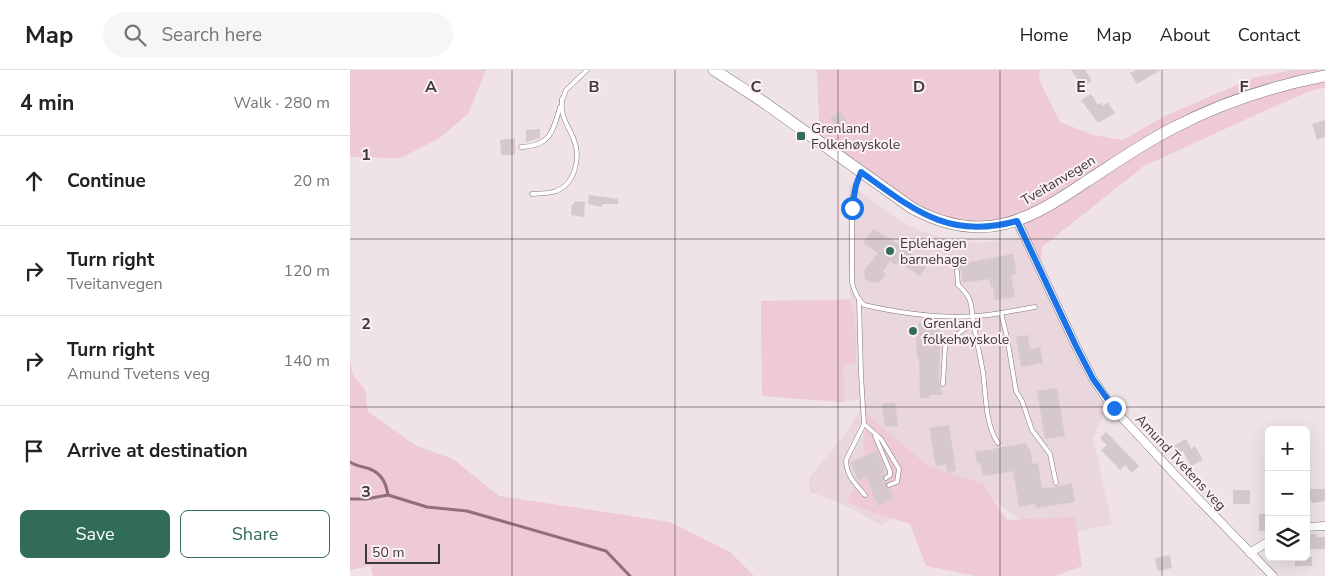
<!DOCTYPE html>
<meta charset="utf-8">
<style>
:root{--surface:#fff;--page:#f6f6f6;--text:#222;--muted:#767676;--line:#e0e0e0;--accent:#306c56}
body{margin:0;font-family:"Nunito Sans",sans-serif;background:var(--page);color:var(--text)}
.controls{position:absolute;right:15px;bottom:15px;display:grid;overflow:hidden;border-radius:8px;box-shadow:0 5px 20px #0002}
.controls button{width:45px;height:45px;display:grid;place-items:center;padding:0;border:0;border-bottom:1px solid var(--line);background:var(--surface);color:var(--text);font:25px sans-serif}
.scale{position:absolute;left:15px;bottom:12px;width:75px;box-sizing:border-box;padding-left:5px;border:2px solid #3e393b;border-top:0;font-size:14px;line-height:18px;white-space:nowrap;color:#3e393b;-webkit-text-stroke:4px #fdf0f4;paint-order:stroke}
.stop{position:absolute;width:15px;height:15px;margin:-11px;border:4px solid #1a73e8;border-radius:50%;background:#fff}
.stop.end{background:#1a73e8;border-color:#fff;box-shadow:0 1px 5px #0008}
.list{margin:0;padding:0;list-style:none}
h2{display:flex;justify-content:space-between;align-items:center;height:65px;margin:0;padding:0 20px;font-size:21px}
h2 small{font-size:16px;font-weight:400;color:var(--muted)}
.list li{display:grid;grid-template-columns:32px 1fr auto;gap:15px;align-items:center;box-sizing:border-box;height:90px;padding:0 20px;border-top:1px solid var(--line)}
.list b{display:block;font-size:19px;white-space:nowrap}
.list p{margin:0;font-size:16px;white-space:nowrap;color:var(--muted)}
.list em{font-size:16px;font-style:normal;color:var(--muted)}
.actions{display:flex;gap:10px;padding:15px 20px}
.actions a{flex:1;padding:11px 0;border:1px solid var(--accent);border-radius:8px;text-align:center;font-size:18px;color:var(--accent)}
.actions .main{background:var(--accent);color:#fff}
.icon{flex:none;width:28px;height:28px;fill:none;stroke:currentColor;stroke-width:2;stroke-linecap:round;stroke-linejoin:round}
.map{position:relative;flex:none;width:975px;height:506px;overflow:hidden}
header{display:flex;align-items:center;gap:30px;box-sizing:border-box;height:70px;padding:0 25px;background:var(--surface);border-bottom:1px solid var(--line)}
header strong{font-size:24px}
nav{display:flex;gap:28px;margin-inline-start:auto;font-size:18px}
.search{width:350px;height:45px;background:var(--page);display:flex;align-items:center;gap:12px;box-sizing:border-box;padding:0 18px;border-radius:28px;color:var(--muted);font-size:19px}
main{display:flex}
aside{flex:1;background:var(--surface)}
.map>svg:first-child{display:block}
.built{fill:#ead6dd}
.green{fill:#eec9d6}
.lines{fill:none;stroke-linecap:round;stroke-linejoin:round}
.stream{stroke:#916e7b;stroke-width:3}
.building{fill:#d5c9cd}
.lane-casing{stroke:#807679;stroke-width:5}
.street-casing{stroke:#807679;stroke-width:9}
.secondary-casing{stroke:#807679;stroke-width:12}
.lane{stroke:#fff;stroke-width:4}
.street{stroke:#fff;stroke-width:8}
.secondary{stroke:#fff;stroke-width:11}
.route{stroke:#1a73e8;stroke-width:6}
.grid{fill:none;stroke:#3e393b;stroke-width:1;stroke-opacity:0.55}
.poi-dot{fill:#306c56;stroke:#fdf0f4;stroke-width:2}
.labels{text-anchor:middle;stroke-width:4;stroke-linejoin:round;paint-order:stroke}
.poi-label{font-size:14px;fill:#3e393b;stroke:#fdf0f4;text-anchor:start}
.street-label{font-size:14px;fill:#3e393b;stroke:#fdf0f4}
.grid-label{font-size:16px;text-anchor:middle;font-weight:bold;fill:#3e393b;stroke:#fdf0f4;stroke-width:4;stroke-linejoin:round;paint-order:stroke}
</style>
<header>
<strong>Map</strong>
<div class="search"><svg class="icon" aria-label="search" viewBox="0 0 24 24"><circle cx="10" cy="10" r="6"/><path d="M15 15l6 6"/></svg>Search here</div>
<nav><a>Home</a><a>Map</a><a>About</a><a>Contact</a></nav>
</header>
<main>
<aside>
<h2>4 min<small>Walk · 280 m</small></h2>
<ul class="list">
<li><svg class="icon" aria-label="ahead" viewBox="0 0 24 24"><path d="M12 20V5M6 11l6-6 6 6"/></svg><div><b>Continue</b></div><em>20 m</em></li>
<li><svg class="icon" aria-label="right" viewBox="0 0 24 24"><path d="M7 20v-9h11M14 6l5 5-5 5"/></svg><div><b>Turn right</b><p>Tveitanvegen</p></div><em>120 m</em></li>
<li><svg class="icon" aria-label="right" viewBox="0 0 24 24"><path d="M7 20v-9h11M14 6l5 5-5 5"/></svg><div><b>Turn right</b><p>Amund Tvetens veg</p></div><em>140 m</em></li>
<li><svg class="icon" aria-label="arrive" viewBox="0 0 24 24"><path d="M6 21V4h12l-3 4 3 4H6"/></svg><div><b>Arrive at destination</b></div></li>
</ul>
<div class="actions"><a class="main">Save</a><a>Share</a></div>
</aside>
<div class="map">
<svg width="975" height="506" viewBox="0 0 975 506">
<rect width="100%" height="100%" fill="#efe3e7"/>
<polygon class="built" points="499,114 555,154 573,162 596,169 628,173 668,168 673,174 737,308 756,339 743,368 762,454 696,468 655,439 627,415 587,423 531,455 493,434 460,422 459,408 495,364 510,339 509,329 492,332 412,326 411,231 500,229 498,185"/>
<g class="green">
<polygon points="0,0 136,0 118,44 88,69 51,88 0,87"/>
<polygon points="466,0 690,0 689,9 710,52 743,65 773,70 815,46 903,8 943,0 975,0 975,18 963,20 912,42 794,96 692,177 690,198 670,149 627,156 571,142 470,70 467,6"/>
<polygon points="500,230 505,247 506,294 493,295 494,332 412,326 411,231"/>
<polygon points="0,291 3,305 15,320 18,342 67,376 103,389 149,426 320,452 380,482 404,506 23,506 21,496 0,500"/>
<polygon points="515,342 578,396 633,414 657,450 725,447 732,496 705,506 626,506 576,496 560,454 524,443 497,432 513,403"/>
</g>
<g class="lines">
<g class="stream">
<path d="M 0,392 C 7,397 12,396 20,399 C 32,404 36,413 38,425"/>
<polyline points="0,429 16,429 38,425 77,437 117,441 256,481 280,506"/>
</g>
</g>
<g class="building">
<polygon points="721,0 735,0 742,11 733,17"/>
<polygon points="786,0 811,0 787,14 780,3"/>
<polygon points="741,24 748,35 751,33 753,36 758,32 765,43 748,53 731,30"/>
<polygon points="491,42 498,54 487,60 480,48"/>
<polygon points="975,50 975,67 967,70 962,54"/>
<polygon points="190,59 190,68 176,72 176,60"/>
<polygon points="155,69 165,69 165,85 151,85 150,70"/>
<polygon points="239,125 268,129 268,134 252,134 252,137 238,134"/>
<polygon points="224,131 235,132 234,147 221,145 222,134 224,134"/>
<polygon points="523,159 557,179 556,180 577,195 570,206 556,197 548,192 546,195 540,191 533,201 535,205 530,212 522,213 515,209 514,201 528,183 513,173"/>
<polygon points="663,184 667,204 661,205 665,227 645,230 643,216 641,217 639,209 613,213 611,200 607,197 609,194"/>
<polygon points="568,253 577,253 577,256 590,256 589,314 591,317 592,325 579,325 579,328 570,328 569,288 567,288 566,262 568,262"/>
<polygon points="678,265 680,279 690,277 693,293 671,297 666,267"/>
<polygon points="707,318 715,366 695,369 687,321"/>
<polygon points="545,332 548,356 535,357 532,334"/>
<polygon points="599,355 606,401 597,402 596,394 586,396 579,358"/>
<polygon points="756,362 789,396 782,403 775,395 770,400 751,380 757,375 750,368"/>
<polygon points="836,369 841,379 845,376 853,390 841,396 833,381 827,384 823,376"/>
<polygon points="677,373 678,379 680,379 683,394 688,393 692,418 706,417 722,413 725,432 686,438 685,434 669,437 663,401 633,406 630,393 627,393 625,382"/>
<polygon points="527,381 535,399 533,401 534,405 532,409 537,412 536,417 540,419 544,429 528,436 516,407 508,411 500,392"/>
<polygon points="956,419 975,419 975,431 963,433 960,430 956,430"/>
<rect x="883" y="420" width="17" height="14"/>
<polygon points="919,443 919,460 909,461 909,444"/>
<polygon points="956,464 966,464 968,467 975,467 975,479 956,479"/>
<polygon points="820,485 822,498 807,501 805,488"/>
<rect x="945" y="487" width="17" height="9"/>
</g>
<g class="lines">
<g class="lane-casing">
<g id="lane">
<polyline points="212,31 216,20 237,0"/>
<path d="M 171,77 C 200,76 203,62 210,37"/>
<path d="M 510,104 L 503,125 L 502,137 L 502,212 C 504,222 507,228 514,235 C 558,245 607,251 651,243 L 657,267 L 666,321 L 672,331 L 682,360 L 700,384 L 706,413"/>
<path d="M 182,124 C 190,123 199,124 206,121 C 225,114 231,88 224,70 C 218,54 210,48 212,29"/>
<path d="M 607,201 L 608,215 C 625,230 620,237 624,256 C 627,272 630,287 633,302 C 636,325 635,354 648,373"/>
<path d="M 509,230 L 511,304 L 514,354 L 496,390 C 496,405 506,415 515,425"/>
<polyline points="651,243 685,237"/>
<polyline points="593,314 595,277 598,271 623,253"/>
<polyline points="514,354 531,369 549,399 547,412 539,415"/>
<polyline points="525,366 540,401 540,405 536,408"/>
</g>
</g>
<g class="street-casing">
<g id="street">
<polyline points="667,151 726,276 743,309 763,338 829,409 923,506"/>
<polyline points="956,457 975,456"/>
<polyline points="900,483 919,471"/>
</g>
</g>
<g class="secondary-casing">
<path id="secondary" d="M 364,0 L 412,31 L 562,138 C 632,176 677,152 737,111 C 765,93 792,74 821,59 C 869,34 922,16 975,6"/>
</g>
<use href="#lane" class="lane"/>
<use href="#street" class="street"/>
<use href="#secondary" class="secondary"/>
</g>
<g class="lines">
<path class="route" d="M 502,138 L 506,115 L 511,102 C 564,140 598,170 667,151 L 726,276 L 743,309 L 764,338"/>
</g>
<path class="grid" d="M 162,0 L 162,506M 325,0 L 325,506M 488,0 L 488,506M 650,0 L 650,506M 812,0 L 812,506M 0,169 L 975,169M 0,337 L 975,337"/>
<g class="poi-dot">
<rect x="446" y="61" width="10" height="10" rx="2.5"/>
<circle cx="540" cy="181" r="5"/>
<circle cx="563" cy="261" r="5"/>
</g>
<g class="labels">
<g class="poi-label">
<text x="461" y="63">Grenland<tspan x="461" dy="16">Folkehøyskole</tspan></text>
<text x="550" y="178">Eplehagen<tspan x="550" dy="16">barnehage</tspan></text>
<text x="573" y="258">Grenland<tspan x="573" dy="16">folkehøyskole</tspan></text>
</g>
<g class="street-label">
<text transform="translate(708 110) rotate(-31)" y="5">Tveitanvegen</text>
<text transform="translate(831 392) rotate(47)" y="5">Amund Tvetens veg</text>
</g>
</g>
<g class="grid-label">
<text x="81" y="22">A</text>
<text x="244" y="22">B</text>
<text x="406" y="22">C</text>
<text x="569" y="22">D</text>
<text x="731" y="22">E</text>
<text x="894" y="22">F</text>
<text x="16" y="90">1</text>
<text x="16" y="259">2</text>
<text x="16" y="427">3</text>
</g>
</svg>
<div class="controls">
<button>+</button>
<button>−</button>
<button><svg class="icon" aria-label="layers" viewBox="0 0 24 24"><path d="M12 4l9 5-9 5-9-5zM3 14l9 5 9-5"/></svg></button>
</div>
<div class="scale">50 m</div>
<div class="stop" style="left:502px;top:138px"></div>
<div class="stop end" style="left:764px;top:338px"></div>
</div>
</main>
